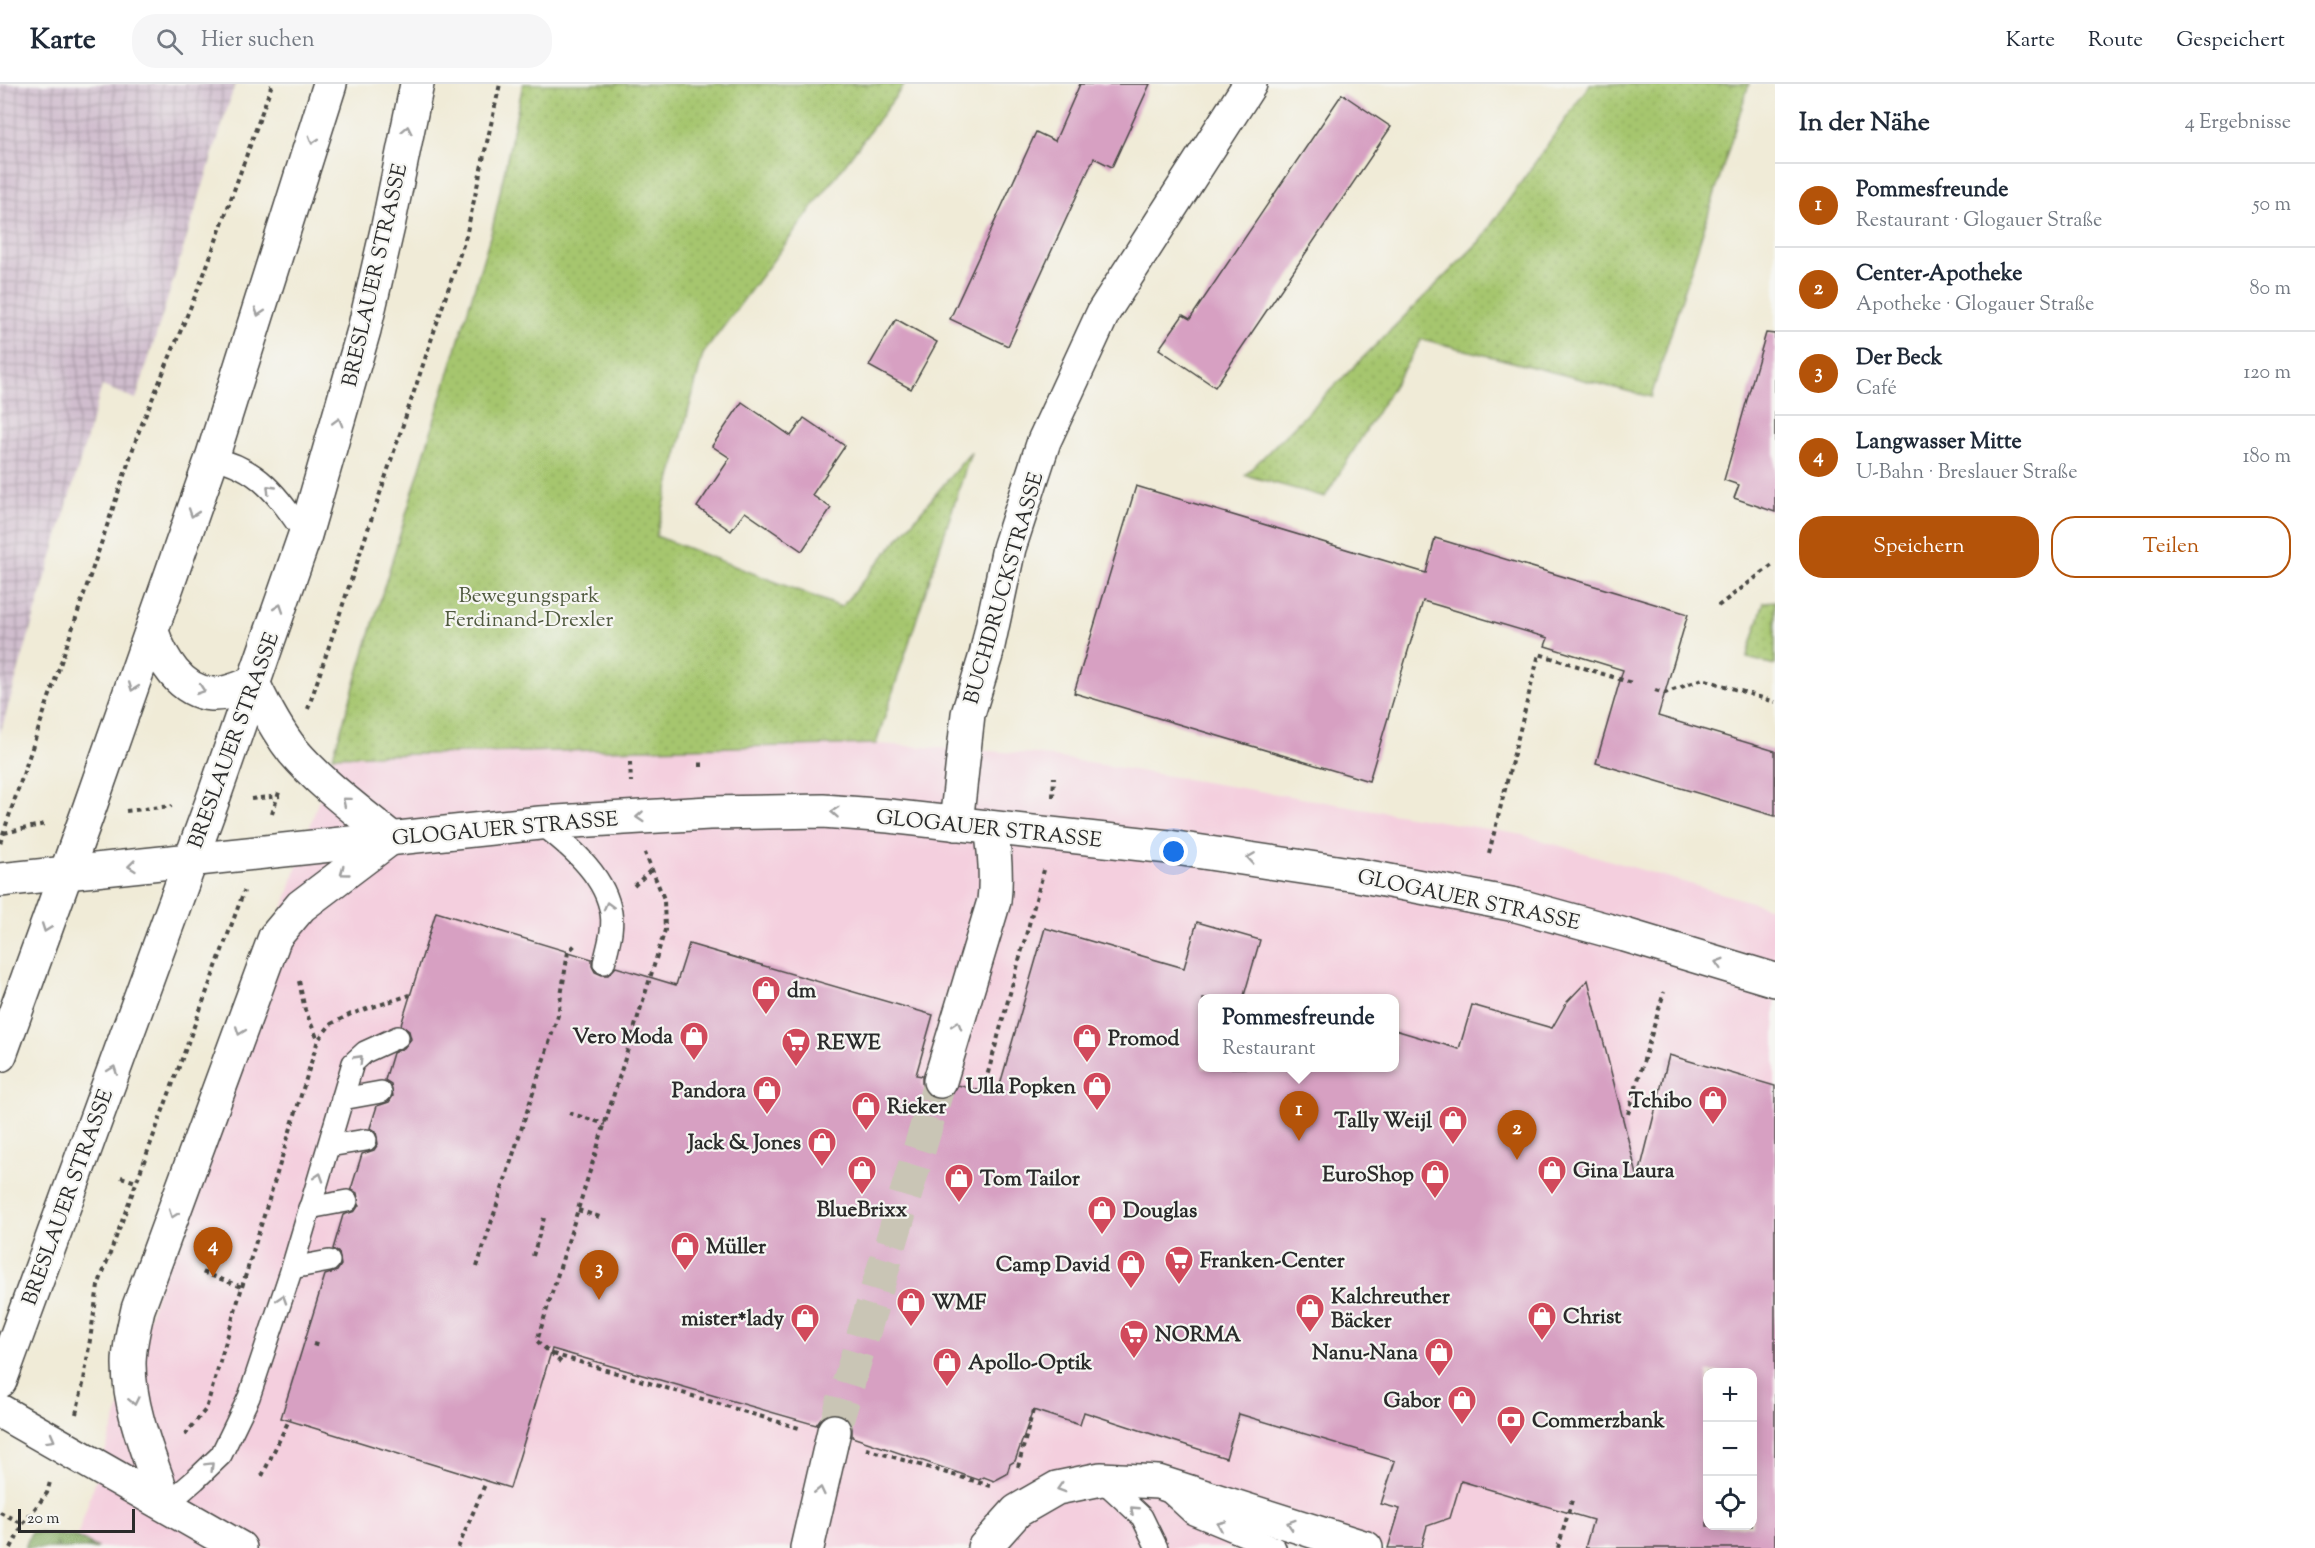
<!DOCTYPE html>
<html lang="de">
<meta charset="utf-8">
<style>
:root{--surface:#fff;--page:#f6f6f7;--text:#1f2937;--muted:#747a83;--line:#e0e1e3;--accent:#b45309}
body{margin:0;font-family:"Sorts Mill Goudy",serif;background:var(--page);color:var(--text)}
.controls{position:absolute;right:18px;bottom:18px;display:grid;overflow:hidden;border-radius:12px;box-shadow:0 3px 15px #0003}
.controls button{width:54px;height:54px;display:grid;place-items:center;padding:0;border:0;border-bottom:2px solid var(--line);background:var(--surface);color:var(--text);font:30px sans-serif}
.scale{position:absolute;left:18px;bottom:15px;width:117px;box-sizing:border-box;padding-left:6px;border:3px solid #2b2b2b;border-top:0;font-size:16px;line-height:21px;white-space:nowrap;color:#2b2b2b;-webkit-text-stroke:4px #f6f6f2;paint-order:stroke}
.you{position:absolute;left:1174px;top:768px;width:21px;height:21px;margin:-15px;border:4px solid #fff;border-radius:50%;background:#1a73e8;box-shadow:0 0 0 9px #1a73e833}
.badge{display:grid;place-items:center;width:39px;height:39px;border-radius:50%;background:var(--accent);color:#fff;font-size:20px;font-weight:700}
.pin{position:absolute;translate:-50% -50px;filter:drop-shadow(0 2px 3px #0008)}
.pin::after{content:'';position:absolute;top:32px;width:21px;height:18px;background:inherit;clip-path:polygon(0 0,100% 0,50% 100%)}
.popup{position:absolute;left:1198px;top:910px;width:201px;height:78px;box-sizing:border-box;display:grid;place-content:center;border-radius:12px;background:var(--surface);filter:drop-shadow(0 2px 4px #0005);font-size:20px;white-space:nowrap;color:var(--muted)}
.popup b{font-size:22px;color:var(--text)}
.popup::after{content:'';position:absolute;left:50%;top:100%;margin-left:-12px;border:12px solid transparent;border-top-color:var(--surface)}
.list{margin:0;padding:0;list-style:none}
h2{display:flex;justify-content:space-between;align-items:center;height:78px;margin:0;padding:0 24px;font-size:26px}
h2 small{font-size:20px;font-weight:400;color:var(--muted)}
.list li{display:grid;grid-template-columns:39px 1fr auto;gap:18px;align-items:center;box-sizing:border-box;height:84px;padding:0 24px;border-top:2px solid var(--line)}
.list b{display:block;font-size:22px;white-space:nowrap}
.list p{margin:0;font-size:20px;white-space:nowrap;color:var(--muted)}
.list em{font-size:20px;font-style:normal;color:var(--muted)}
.actions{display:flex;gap:12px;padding:18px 24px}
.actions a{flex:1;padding:14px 0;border:2px solid var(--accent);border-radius:24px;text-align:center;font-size:21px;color:var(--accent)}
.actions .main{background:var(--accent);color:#fff}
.icon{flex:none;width:33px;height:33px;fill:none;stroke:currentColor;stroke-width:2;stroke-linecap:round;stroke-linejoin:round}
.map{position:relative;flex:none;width:1775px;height:1464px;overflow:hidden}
header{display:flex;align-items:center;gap:36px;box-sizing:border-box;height:84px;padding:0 30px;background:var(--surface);border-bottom:2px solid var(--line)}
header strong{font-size:28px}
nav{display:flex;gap:33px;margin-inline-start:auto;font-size:21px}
.search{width:420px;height:54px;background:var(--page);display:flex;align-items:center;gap:15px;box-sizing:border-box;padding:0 21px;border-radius:24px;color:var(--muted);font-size:22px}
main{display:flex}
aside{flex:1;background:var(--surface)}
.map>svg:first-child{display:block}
.built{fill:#f4cfde;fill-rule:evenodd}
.industrial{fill:url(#industrial-grid)}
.forest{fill:url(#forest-firs);stroke:#586b46;stroke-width:1.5}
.park{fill:url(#park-dots);stroke:#68784c;stroke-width:1.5}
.building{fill:#d7a0c2;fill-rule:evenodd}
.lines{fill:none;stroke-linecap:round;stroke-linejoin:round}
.street-tunnel{stroke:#c9c5b5;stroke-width:33;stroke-dasharray:33 16;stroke-linecap:butt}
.lane-casing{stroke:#494845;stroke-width:24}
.street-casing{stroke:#494845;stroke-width:36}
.secondary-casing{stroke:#494845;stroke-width:36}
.path{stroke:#494845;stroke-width:4;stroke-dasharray:4.5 4.5;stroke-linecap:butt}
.lane{stroke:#fff;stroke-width:21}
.street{stroke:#fff;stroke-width:33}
.secondary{stroke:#fff;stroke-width:33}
.oneway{stroke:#a0a0a0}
.labels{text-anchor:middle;stroke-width:4.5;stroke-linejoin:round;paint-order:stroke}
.street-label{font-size:21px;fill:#2b2b2b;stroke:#f6f6f2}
.park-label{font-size:21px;fill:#505a3f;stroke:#f6f6f2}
.poi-label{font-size:21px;font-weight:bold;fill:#2b2b2b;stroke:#f6f6f2;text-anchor:start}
</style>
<header>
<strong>Karte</strong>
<div class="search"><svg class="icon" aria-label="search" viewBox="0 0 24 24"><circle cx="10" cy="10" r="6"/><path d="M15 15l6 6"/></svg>Hier suchen</div>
<nav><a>Karte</a><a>Route</a><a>Gespeichert</a></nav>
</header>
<main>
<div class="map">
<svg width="1775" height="1464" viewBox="0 0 1775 1464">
<defs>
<pattern id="industrial-grid" width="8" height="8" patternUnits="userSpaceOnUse" patternTransform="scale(1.5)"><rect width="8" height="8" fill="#d0bdce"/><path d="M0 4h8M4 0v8" fill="none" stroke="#a99aa7"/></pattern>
<pattern id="forest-firs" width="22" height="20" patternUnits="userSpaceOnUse" patternTransform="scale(1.5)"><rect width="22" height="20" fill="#84ab61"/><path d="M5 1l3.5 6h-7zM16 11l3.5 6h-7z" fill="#6c8b50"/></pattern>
<pattern id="park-dots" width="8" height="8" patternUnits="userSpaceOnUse" patternTransform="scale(1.5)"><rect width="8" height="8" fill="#a6c66e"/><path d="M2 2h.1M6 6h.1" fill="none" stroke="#8faa5f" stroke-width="1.8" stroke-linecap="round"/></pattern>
</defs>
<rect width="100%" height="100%" fill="#f6f6f2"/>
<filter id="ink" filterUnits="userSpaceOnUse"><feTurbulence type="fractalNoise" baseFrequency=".0167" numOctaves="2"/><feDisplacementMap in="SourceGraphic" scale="12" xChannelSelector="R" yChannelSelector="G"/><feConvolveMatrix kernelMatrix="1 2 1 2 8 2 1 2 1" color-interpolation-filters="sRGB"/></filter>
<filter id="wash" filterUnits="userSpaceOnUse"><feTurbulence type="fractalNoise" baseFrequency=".008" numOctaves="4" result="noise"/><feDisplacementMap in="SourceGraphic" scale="24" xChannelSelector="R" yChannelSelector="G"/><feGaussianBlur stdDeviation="1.35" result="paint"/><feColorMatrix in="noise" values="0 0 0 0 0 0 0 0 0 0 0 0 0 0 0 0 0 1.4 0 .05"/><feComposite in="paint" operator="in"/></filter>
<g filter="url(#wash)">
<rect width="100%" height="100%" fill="#f0ebd7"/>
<path class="built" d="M 876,660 L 1036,670 L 1523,751 L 1775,825 L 1775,1464 L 98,1464 L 77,1453 L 333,672 ZM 1203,914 L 1395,914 L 1395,984 L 1203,984 ZM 1708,1288 L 1752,1288 L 1752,1442 L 1708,1442 Z"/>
<polygon class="industrial" points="0,0 235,0 136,315 102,302 0,650"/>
<polygon class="forest" points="31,1448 77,1453 98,1464 25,1464"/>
<g class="park">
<polygon points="523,0 905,0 703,270 656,452 841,523 971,368 876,660 333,672 492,146"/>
<polygon points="1590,0 1749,0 1651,313 1422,255 1325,413 1245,391 1480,157"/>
<polygon points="1775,517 1775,581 1747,574 1764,518"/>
</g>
<g id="blocks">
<g class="building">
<polygon points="1080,0 1150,0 1112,83 1094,74 1008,262 950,235 1036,48 1055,57"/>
<polygon points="1342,10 1391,43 1215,303 1159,265 1183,231 1190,235"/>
<polygon points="896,235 937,258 911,305 869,282"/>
<polygon points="1766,249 1775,250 1775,428 1734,414 1739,401 1724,396"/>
<polygon points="742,318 791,352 804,334 845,362 812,411 831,424 802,467 745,428 731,447 697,423 730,374 712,362"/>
<polygon points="1136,402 1426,489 1435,454 1688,530 1658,632 1775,667 1775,732 1596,679 1623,586 1545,562 1548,554 1423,517 1369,697 1074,609"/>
<path d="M 436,828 L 592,875 L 592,882 L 595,888 L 602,891 L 608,891 L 616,883 L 676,901 L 689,860 L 933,931 L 916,991 L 922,992 L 922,1001 L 926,1009 L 935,1015 L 944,1015 L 952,1011 L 958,1001 L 997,1011 L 1045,844 L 1184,884 L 1197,838 L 1260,856 L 1243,915 L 1203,915 L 1203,984 L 1395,984 L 1395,946 L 1459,965 L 1472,921 L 1552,944 L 1567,918 L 1588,896 L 1638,1095 L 1669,971 L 1775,1002 L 1775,1464 L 1585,1464 L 1593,1436 L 1461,1397 L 1450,1434 L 1427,1442 L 1421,1464 L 1388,1464 L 1400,1425 L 1381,1420 L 1395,1377 L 1239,1330 L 1226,1374 L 1084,1328 L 1080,1341 L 1033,1326 L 1015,1377 L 1010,1380 L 1007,1390 L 994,1397 L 984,1393 L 979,1396 L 852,1353 L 852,1341 L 846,1333 L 839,1329 L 828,1329 L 821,1334 L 816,1341 L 552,1265 L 510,1404 L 281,1334 L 325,1191 L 337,1187 L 341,1181 L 339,1169 L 333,1165 L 343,1131 L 355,1127 L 359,1121 L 357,1109 L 351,1105 L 362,1070 L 374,1066 L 378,1060 L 376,1048 L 370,1044 L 377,1022 L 389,1018 L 393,1012 L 391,1000 L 385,996 L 393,969 L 404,964 L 411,955 L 409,947 L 401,941 ZM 1707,1288 L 1752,1288 L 1752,1442 L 1707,1442 Z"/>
</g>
</g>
</g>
<g filter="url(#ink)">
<use href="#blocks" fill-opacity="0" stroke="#494845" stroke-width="1.5"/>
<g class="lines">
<polyline class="street-tunnel" points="834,1347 940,997"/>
<g class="lane-casing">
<g id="lane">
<path d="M 212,374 C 259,383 279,413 305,451"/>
<path d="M 540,739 C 567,760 602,788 610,824 C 615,842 608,862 604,879"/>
<polyline points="342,1015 381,1008"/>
<polyline points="329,1062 366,1056"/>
<polyline points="309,1124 347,1117"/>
<polyline points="292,1184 329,1177"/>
<polyline points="1101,1395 1142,1433 1157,1464"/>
<polyline points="1168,1407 1193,1430 1275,1464"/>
<polyline points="166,1421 195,1396 221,1371 249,1313 292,1184 353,979 365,968 398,953"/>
</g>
</g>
<g class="street-casing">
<g id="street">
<polyline points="956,740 968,630 986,571 1009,464 1044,357 1104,227 1250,0"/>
<path d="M 940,997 L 994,817 C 997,792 995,769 991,744"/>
<path d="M 166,1421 C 151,1376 129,1328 129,1280 C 129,1261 134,1243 138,1225 L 275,853 L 301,822 L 391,754"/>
<polyline points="807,1464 834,1347"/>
<polyline points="984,1464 1017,1427 1057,1404 1101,1395 1158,1398 1366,1464"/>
</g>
</g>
<g class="secondary-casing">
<g id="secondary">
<path d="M 152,548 C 161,574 180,608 212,610 C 226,611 240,604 253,599"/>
<path d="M 253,599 C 264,622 277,647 293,667 C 321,700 357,726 391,754"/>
<polyline points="0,796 540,739 709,729 823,727 889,732 1169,763 1363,792 1516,821 1625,851 1775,896"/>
<polyline points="0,971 87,731 212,374 330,0"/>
<polyline points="0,1297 212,718 305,451 364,246 388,142 417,0"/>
<polyline points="0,1327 240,1464"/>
</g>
</g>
<g class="path">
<polyline points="1718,522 1775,479"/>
<polyline points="1655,606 1665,609 1703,595 1775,618"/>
<polyline points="308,625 466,152 500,0"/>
<polyline points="630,678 631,698"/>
<polyline points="701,683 701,676"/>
<polyline points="1053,713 1054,693"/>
<polyline points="251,715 280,712"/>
<polyline points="126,727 172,722"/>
<polyline points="272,730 280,705"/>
<polyline points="4,749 45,740"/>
<polyline points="0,759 139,347 203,193 272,0"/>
<polyline points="1489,769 1539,570 1632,599"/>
<polyline points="634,802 651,786"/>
<polyline points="299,897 305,926 318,956"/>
<polyline points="983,1007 1044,786"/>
<polyline points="569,1029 605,1040"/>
<polyline points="1628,1030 1664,908"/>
<polyline points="121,1093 136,1098"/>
<polyline points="578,1126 603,1134"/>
<polyline points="533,1172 544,1134"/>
<polyline points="477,1183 558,931 568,868 576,860"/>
<polyline points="242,1203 318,956 331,940 351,930 410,911"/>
<polyline points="313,1260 320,1262"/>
<polyline points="553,1270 799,1344"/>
<polyline points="561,1278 537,1257 665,846 664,815 645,769"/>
<polyline points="76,1330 84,1296 98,1202 244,807"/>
<polyline points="185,1351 206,1325 242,1203 199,1187"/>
<polyline points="866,1365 991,1402"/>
<polyline points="1018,1383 1033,1326"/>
<polyline points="262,1392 290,1334"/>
<polyline points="0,1428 23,1440"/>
<polyline points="11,1464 23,1440 47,1409 50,1398"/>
<polyline points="458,1464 486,1398"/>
<polyline points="1558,1464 1572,1416"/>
</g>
<use href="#lane" class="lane"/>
<use href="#street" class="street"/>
<use href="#secondary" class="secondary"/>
</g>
<defs><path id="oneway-chevron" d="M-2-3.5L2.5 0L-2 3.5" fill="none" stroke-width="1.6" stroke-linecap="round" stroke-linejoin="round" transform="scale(1.5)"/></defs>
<g class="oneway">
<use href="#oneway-chevron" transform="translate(407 46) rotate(-79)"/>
<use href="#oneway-chevron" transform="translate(313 56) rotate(107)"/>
<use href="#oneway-chevron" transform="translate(259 228) rotate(108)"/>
<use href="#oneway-chevron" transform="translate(338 338) rotate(-74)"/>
<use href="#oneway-chevron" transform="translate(270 405) rotate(-134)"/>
<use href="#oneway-chevron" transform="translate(193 429) rotate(109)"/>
<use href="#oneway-chevron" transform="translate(279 524) rotate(-71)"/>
<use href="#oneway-chevron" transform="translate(133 603) rotate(110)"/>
<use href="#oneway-chevron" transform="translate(201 606) rotate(19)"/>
<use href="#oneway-chevron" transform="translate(346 717) rotate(-140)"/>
<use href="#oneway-chevron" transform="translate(835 728) rotate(-176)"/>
<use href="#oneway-chevron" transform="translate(640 733) rotate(176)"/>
<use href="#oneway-chevron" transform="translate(1251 774) rotate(-172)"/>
<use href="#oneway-chevron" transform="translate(132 782) rotate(174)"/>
<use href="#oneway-chevron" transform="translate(344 788) rotate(144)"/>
<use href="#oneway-chevron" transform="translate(608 822) rotate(-105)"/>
<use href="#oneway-chevron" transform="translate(46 844) rotate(110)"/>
<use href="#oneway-chevron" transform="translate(1719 879) rotate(-163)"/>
<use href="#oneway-chevron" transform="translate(957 941) rotate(-73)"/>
<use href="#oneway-chevron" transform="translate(240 947) rotate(110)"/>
<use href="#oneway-chevron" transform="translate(359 975) rotate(-46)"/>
<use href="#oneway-chevron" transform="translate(113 986) rotate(-70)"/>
<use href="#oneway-chevron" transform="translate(319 1093) rotate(-72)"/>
<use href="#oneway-chevron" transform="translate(173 1130) rotate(110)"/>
<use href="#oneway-chevron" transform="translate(282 1215) rotate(-72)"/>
<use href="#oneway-chevron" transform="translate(134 1317) rotate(78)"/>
<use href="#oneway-chevron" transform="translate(51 1355) rotate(29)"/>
<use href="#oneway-chevron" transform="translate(210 1382) rotate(-45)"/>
<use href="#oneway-chevron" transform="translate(1061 1404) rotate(163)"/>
<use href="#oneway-chevron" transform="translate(820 1407) rotate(-77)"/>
<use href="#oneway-chevron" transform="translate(1134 1426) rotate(-137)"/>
<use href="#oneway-chevron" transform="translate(1291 1440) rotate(-162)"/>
<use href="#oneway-chevron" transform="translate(1221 1441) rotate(-157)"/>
</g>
</g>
<defs>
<g id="shop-pin" transform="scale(1.5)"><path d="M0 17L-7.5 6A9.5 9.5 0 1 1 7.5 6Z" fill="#d1495b" stroke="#f6f6f2"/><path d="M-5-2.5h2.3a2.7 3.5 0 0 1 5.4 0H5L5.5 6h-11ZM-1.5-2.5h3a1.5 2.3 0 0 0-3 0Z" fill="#fff"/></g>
<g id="supermarket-pin" transform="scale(1.5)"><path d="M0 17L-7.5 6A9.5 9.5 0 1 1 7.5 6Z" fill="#d1495b" stroke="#f6f6f2"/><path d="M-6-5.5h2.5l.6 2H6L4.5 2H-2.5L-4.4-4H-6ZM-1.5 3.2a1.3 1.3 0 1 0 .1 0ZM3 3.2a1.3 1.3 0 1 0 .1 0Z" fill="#fff"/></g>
<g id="bank-pin" transform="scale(1.5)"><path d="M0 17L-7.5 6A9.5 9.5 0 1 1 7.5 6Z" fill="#d1495b" stroke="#f6f6f2"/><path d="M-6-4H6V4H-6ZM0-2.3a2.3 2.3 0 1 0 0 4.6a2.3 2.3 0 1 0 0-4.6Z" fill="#fff"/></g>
</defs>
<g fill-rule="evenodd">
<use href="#shop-pin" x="766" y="906"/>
<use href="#shop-pin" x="694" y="952"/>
<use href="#shop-pin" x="1087" y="954"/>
<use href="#supermarket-pin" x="796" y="958"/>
<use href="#shop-pin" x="1097" y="1002"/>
<use href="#shop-pin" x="767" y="1006"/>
<use href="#shop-pin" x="1713" y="1016"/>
<use href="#shop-pin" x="866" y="1022"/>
<use href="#shop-pin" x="1453" y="1036"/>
<use href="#shop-pin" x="822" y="1058"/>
<use href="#shop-pin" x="862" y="1086"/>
<use href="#shop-pin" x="1552" y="1086"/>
<use href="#shop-pin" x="1435" y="1090"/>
<use href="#shop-pin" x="959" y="1094"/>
<use href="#shop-pin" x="1102" y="1126"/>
<use href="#shop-pin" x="685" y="1162"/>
<use href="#supermarket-pin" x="1179" y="1176"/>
<use href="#shop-pin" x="1131" y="1180"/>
<use href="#shop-pin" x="911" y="1218"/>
<use href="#shop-pin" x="1310" y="1224"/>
<use href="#shop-pin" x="1542" y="1232"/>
<use href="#shop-pin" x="805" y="1234"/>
<use href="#supermarket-pin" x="1134" y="1250"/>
<use href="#shop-pin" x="1439" y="1268"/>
<use href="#shop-pin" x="947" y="1278"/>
<use href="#shop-pin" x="1462" y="1316"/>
<use href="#bank-pin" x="1511" y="1336"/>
</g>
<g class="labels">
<g class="street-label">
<text transform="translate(374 191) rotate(-77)" y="7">BRESLAUER STRASSE</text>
<text transform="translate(1003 504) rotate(-74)" y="7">BUCHDRUCKSTRASSE</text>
<text transform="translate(233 656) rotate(-70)" y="7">BRESLAUER STRASSE</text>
<text transform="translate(505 744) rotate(-5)" y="7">GLOGAUER STRASSE</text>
<text transform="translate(989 744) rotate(6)" y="7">GLOGAUER STRASSE</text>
<text transform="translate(1469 815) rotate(12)" y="7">GLOGAUER STRASSE</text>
<text transform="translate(67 1113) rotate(-70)" y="7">BRESLAUER STRASSE</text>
</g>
<g class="park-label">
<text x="529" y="518">Bewegungspark<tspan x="529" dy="24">Ferdinand-Drexler</tspan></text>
</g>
<g class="poi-label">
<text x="787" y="913">dm</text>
<text x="673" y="959" text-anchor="end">Vero Moda</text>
<text x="1108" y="961">Promod</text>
<text x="817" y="965">REWE</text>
<text x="1076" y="1009" text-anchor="end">Ulla Popken</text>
<text x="746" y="1013" text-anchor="end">Pandora</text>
<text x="1692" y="1023" text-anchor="end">Tchibo</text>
<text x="887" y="1029">Rieker</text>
<text x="1432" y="1043" text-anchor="end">Tally Weijl</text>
<text x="801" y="1065" text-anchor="end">Jack &amp; Jones</text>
<text x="1573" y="1093">Gina Laura</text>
<text x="1414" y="1097" text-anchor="end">EuroShop</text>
<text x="980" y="1101">Tom Tailor</text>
<text x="862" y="1132" text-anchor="middle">BlueBrixx</text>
<text x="1123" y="1133">Douglas</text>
<text x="706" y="1169">Müller</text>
<text x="1200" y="1183">Franken-Center</text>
<text x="1110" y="1187" text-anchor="end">Camp David</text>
<text x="1331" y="1219">Kalchreuther<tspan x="1331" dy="24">Bäcker</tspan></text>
<text x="932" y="1225">WMF</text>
<text x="1563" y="1239">Christ</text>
<text x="784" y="1241" text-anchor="end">mister*lady</text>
<text x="1155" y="1257">NORMA</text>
<text x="1418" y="1275" text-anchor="end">Nanu-Nana</text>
<text x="968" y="1285">Apollo-Optik</text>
<text x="1441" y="1323" text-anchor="end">Gabor</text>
<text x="1532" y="1343">Commerzbank</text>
</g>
</g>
</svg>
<div class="controls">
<button>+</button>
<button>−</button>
<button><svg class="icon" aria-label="locate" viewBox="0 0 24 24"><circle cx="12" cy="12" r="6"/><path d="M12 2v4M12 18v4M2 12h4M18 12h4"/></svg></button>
</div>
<div class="scale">20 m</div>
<div class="you"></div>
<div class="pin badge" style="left:1299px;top:1057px">1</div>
<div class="popup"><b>Pommesfreunde</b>Restaurant</div>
<div class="pin badge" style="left:1517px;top:1076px">2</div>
<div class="pin badge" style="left:599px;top:1216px">3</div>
<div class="pin badge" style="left:213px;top:1193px">4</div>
</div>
<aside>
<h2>In der Nähe<small>4 Ergebnisse</small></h2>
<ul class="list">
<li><span class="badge">1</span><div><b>Pommesfreunde</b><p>Restaurant · Glogauer Straße</p></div><em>50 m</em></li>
<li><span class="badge">2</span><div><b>Center-Apotheke</b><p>Apotheke · Glogauer Straße</p></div><em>80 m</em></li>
<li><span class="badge">3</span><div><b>Der Beck</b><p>Café</p></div><em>120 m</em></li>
<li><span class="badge">4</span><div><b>Langwasser Mitte</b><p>U-Bahn · Breslauer Straße</p></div><em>180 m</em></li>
</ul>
<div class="actions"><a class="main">Speichern</a><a>Teilen</a></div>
</aside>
</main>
